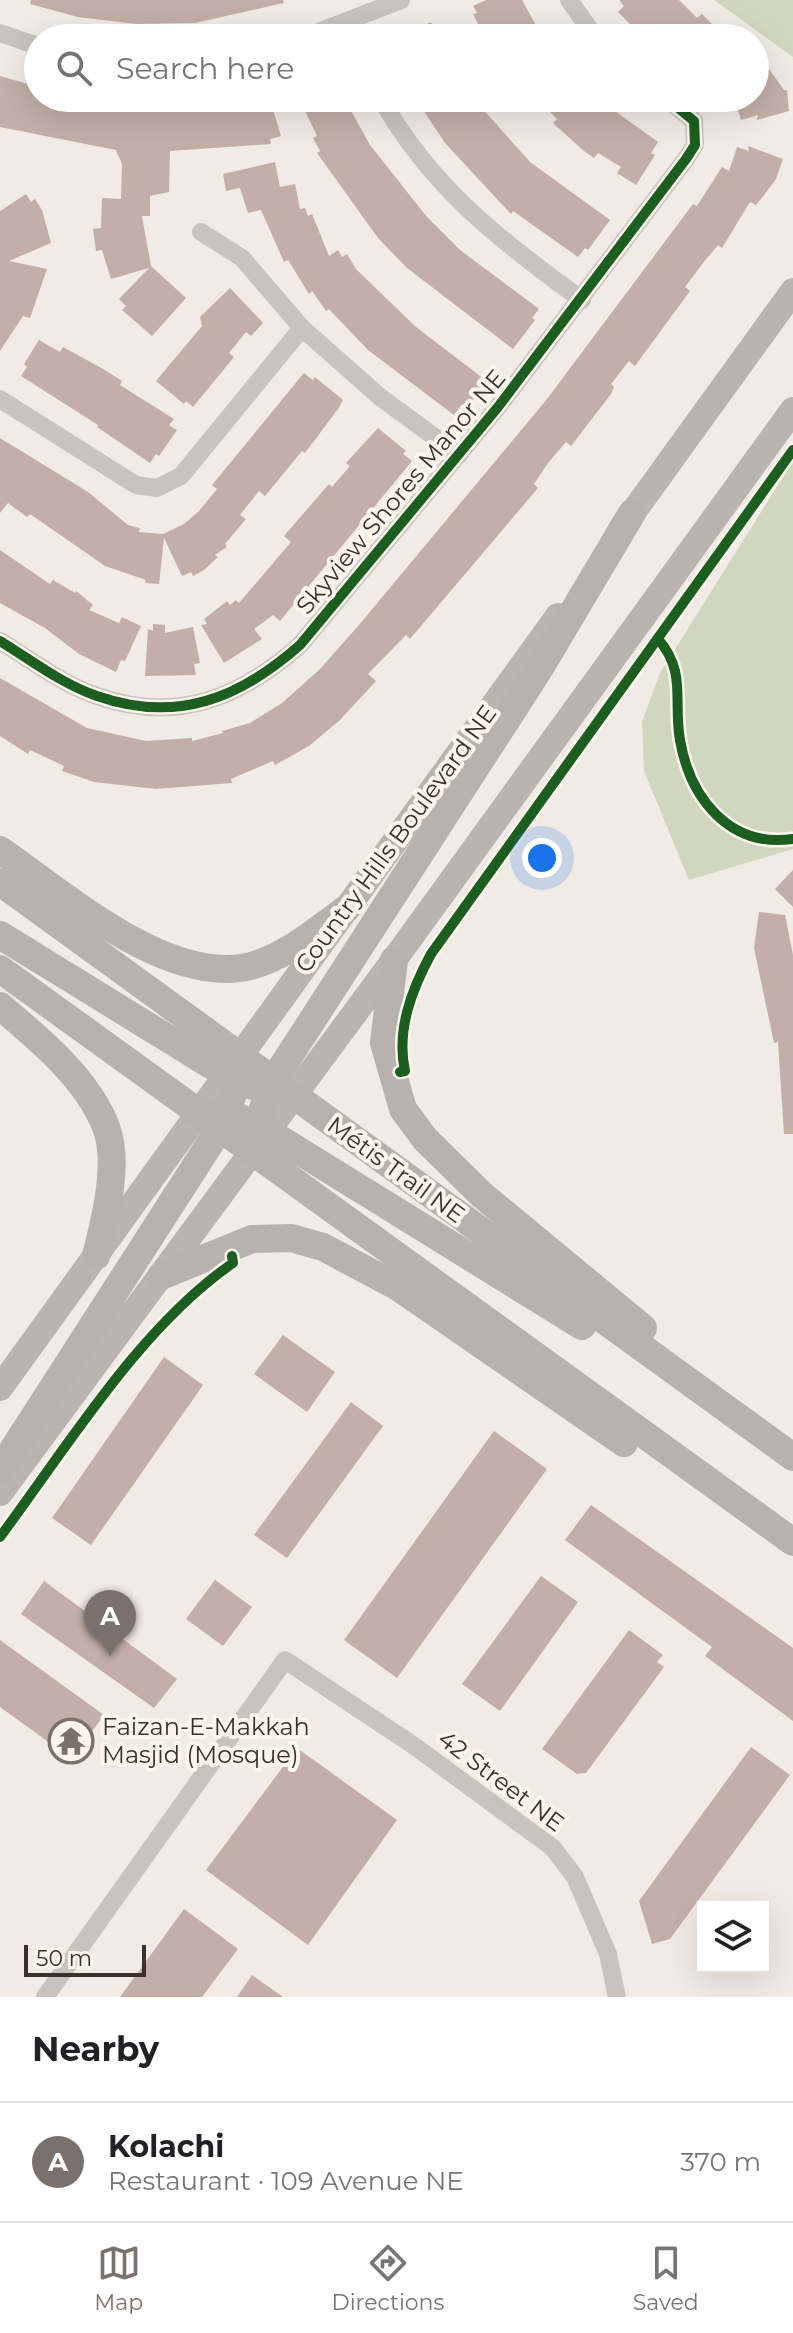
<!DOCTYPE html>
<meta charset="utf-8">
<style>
:root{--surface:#fff;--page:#f6f6f6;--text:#202124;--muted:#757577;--line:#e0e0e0;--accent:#7a716c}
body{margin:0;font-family:Montserrat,sans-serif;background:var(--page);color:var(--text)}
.controls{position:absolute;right:24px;bottom:24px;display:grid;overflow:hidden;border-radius:0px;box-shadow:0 8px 32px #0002}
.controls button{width:72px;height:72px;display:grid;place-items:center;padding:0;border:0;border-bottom:2px solid var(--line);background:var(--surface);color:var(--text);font:40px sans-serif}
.scale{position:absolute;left:24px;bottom:20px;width:122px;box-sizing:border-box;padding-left:8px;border:4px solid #3b302b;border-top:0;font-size:22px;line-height:28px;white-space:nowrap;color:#3b302b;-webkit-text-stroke:6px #fbf5ee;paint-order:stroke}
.you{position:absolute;left:542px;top:858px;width:28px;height:28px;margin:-20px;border:6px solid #fff;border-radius:50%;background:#1a73e8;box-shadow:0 0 0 12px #1a73e833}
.badge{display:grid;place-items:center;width:52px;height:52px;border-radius:50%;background:var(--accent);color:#fff;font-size:26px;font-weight:700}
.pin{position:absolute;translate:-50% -66px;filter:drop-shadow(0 2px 4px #0008)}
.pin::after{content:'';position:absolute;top:42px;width:28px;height:24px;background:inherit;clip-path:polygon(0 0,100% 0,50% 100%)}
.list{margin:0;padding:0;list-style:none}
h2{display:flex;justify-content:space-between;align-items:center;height:104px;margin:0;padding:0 32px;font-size:34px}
h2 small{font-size:26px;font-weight:400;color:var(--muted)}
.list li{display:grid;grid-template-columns:52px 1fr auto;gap:24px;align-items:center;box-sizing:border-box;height:120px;padding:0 32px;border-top:2px solid var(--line)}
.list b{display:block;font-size:30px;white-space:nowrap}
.list p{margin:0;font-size:26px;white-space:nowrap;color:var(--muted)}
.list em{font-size:26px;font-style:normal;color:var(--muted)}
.icon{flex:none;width:44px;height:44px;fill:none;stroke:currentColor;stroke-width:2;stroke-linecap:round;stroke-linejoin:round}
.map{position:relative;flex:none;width:793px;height:1997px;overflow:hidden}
.search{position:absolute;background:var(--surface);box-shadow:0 8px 32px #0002;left:24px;right:24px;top:24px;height:88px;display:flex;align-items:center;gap:20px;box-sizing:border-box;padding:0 28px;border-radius:44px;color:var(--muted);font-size:30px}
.sheet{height:224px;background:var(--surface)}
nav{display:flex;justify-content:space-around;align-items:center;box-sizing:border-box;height:112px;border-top:2px solid var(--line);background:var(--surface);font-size:22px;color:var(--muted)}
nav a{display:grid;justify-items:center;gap:4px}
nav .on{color:var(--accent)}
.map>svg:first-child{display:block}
.green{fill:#d1d6bf}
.building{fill:#c3afa7}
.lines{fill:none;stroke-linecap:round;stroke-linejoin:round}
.minor{stroke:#c9c3be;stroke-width:18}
.secondary{stroke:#bab3ae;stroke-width:26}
.primary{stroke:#b8b1ad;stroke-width:28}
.cycleway-casing{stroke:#fbf5ee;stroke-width:15}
.cycleway{stroke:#1b5e20;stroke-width:10}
.labels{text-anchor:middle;stroke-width:8;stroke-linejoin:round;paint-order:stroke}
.street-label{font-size:24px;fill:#3b302b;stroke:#fbf5ee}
.poi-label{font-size:24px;fill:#3b302b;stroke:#fbf5ee;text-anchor:start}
</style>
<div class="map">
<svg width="793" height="1997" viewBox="0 0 793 1997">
<rect width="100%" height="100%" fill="#f0ebe5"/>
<g class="green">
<polygon points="714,0 793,0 793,57"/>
<polygon points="793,461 793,849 689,880 644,771 642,722 660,673"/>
</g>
<g class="building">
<polygon points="31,0 283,0 284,3 195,23 136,24 78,17 30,4"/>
<polygon points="486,0 522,0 543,38 485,38 473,14 477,13 473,6"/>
<polygon points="619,0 679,0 697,18 702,14 726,38 670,38 661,30 644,38 618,12 624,6"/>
<polygon points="431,22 438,38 397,38"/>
<polygon points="755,49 784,90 787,90 789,111 757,120 758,115 741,120 734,98 755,98"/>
<polygon points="0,76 38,87 38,98 176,103 214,98 215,103 231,98 263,98 265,105 271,103 281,136 270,139 271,144 170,151 169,192 150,196 150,216 142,216 151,266 186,298 152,336 122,310 126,306 119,299 149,268 111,279 102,250 96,251 93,229 101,228 102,198 121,199 122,164 116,150 0,127"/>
<polygon points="299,98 344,98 370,145 427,217 460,250 539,309 532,318 535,320 513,349 407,268 378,238 317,153 320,151 313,138 317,136"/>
<polygon points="415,98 473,98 530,162 610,220 588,250 585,248 578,257 513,211 511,214 445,143"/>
<polygon points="536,98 597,98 658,142 651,153 655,155 636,185 617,173 621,167 598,153 594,158 584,151 553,123 557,119"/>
<polygon points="748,146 783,159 776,179 761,199 756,205 750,202 722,248 718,245 703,263 685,287 690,291 635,366 629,361 611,384 614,387 611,394 571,446 566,442 548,463 534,484 538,488 410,639 406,635 368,674 376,681 340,720 309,746 275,765 273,761 231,779 232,783 156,789 94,782 62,771 64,766 30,750 28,754 0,736 0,678 87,728 146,741 192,738 192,741 223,733 222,731 250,723 282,703 320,669 359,625 547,399 693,204 697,206 722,167 729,171 737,147 749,151"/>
<polygon points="275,162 280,187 295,184 300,209 305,208 308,216 312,214 329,256 338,250 342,257 347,254 356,269 416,327 488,382 466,408 462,404 454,415 368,350 329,309 326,311 312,291 309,294 288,260 284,262 261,210 248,213 240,188 226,191 223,174"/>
<polygon points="26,194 31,202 35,199 42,210 51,243 9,261 47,269 30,318 23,316 0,351 0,211"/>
<polygon points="230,288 263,323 251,336 246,332 229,353 234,357 193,407 186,401 184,404 156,381 202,326 200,317"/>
<polygon points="39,340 60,352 63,347 105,370 122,381 120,385 174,419 169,425 177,430 159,456 156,454 150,463 97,427 98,425 21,376 27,367 24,364"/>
<polygon points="304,373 313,380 315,377 343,400 338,409 305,453 302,451 265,496 259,491 240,515 246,519 225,544 227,547 215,555 218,557 204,570 193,576 191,572 182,576 164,538 159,584 145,583 146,580 105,566 30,514 27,517 8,503 0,513 0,438 88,492 128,525 140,528 139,532 163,534 184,524 199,511 217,489 212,485"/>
<polygon points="378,428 406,451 403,454 412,461 280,621 273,615 254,629 262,639 224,663 201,625 207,624 204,619 227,601 230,605 236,600 239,603 291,542 284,536 329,484 332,487 350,466 346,463"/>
<polygon points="0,550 50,584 53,580 75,593 76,591 93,605 89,610 119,623 122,617 141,626 125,661 121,660 116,672 79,654 45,628 0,603"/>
<polygon points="153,624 165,625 165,633 193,627 200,663 194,664 196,675 145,676 148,629 153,631"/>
<polygon points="793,870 793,907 775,889"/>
<polygon points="759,912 785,915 793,955 793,1134 784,1134 778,1042 774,1043 754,948"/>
<polygon points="283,1335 335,1372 307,1412 254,1374"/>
<polygon points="164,1357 203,1385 91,1545 52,1518"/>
<polygon points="351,1402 383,1426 287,1558 254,1535"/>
<polygon points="494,1431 547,1469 397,1678 344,1640"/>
<polygon points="591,1505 793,1648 793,1721 705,1656 712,1647 565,1540"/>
<polygon points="541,1576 578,1602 500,1711 462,1684"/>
<polygon points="215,1580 252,1607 223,1646 186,1619"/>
<polygon points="44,1581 177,1679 154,1708 21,1614"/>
<polygon points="629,1630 663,1655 657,1662 664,1667 586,1773 577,1774 542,1749"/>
<polygon points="0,1640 104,1715 72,1759 0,1707"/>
<polygon points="751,1747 790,1775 670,1939 652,1944 639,1901"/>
<polygon points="297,1748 397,1820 308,1945 206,1870"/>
<polygon points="184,1909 238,1949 202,1997 120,1997"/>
<polygon points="252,1975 283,1997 237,1997"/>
</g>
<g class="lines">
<g class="minor">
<polyline points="569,0 596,38"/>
<polyline points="0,33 38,46"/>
<polyline points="303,38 401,0"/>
<path d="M 381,98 C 429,186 502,242 582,300"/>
<polyline points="201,232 242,258 302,328"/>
<polyline points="0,399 136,485 157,488 181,476 302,328 380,397 459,455"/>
<path d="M 0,641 C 31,660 62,684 97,696 C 177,724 240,698 300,645 L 498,407 L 686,159 L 695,145 L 694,121 L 666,98"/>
<polyline points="45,1997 285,1660 413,1745 553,1848 575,1877 608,1954 617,1997"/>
</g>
<g class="secondary">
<polyline points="621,529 793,291"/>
<polyline points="0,1388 558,616"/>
<polyline points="0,1493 394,960 793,410"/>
</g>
<g class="primary">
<path d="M 0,850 C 64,894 168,987 251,966 C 287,956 316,931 346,909"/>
<polyline points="0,882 793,1457"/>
<polyline points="0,935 211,1065 253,1086"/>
<polyline points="394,960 384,1043 403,1109 425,1139 482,1195 643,1328"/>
<polyline points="0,969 793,1542"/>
<path d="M 0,1006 C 39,1039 87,1078 106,1127 C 120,1163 105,1220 96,1256"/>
<polyline points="200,1113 226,1112 257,1125 582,1326"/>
<polyline points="253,1151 257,1125 273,1081 538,671 632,513"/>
<polyline points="161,1276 252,1239 291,1238 323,1247 398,1287 624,1443"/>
<polyline points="0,1470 220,1128 238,1081 240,1057"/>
</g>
<g class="cycleway-casing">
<g id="cycleway">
<path d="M 658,639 C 687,672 673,701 680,740 C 690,798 729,848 793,839"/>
<path d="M 0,641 C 31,660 62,684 97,696 C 177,724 240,698 300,645 L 498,407 L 686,159 L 695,145 L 694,121 L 666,98"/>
<path d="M 400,1072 L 405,1071 C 396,1030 412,989 431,954 L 793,450"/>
<path d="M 0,1537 C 68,1446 140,1327 233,1263 L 232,1256"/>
</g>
</g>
<use href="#cycleway" class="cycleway"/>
</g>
<defs>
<g id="temple-ring" transform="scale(2.3)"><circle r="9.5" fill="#fbf5ee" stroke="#7a716c" stroke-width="1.5"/><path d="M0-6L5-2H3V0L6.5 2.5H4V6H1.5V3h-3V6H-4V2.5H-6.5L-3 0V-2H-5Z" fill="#7a716c"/></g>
</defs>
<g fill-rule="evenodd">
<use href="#temple-ring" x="71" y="1741"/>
</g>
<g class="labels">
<g class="street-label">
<text transform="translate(401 492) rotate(-50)" y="8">Skyview Shores Manor NE</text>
<text transform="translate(396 839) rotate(-54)" y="8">Country Hills Boulevard NE</text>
<text transform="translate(396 1170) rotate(36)" y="8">Métis Trail NE</text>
<text transform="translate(501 1781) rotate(37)" y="8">42 Street NE</text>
</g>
<g class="poi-label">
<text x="102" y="1735">Faizan-E-Makkah<tspan x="102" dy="28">Masjid (Mosque)</tspan></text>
</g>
</g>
</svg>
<div class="controls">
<button><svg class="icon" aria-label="layers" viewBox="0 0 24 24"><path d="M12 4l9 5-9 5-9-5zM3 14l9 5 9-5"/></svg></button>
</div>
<div class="scale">50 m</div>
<div class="you"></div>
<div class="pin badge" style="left:110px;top:1656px">A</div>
<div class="search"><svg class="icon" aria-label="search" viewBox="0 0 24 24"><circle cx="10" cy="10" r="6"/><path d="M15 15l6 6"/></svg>Search here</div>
</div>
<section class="sheet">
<h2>Nearby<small></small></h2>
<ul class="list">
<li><span class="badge">A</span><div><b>Kolachi</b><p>Restaurant · 109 Avenue NE</p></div><em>370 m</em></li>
</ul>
</section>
<nav>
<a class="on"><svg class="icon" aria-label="map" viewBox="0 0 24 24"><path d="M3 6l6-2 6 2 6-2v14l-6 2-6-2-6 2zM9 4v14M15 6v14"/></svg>Map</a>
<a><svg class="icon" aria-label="directions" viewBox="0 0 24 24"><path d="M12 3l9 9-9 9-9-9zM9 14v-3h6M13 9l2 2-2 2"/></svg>Directions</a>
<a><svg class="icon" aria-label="saved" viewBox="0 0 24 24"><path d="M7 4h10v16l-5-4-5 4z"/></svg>Saved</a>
</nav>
